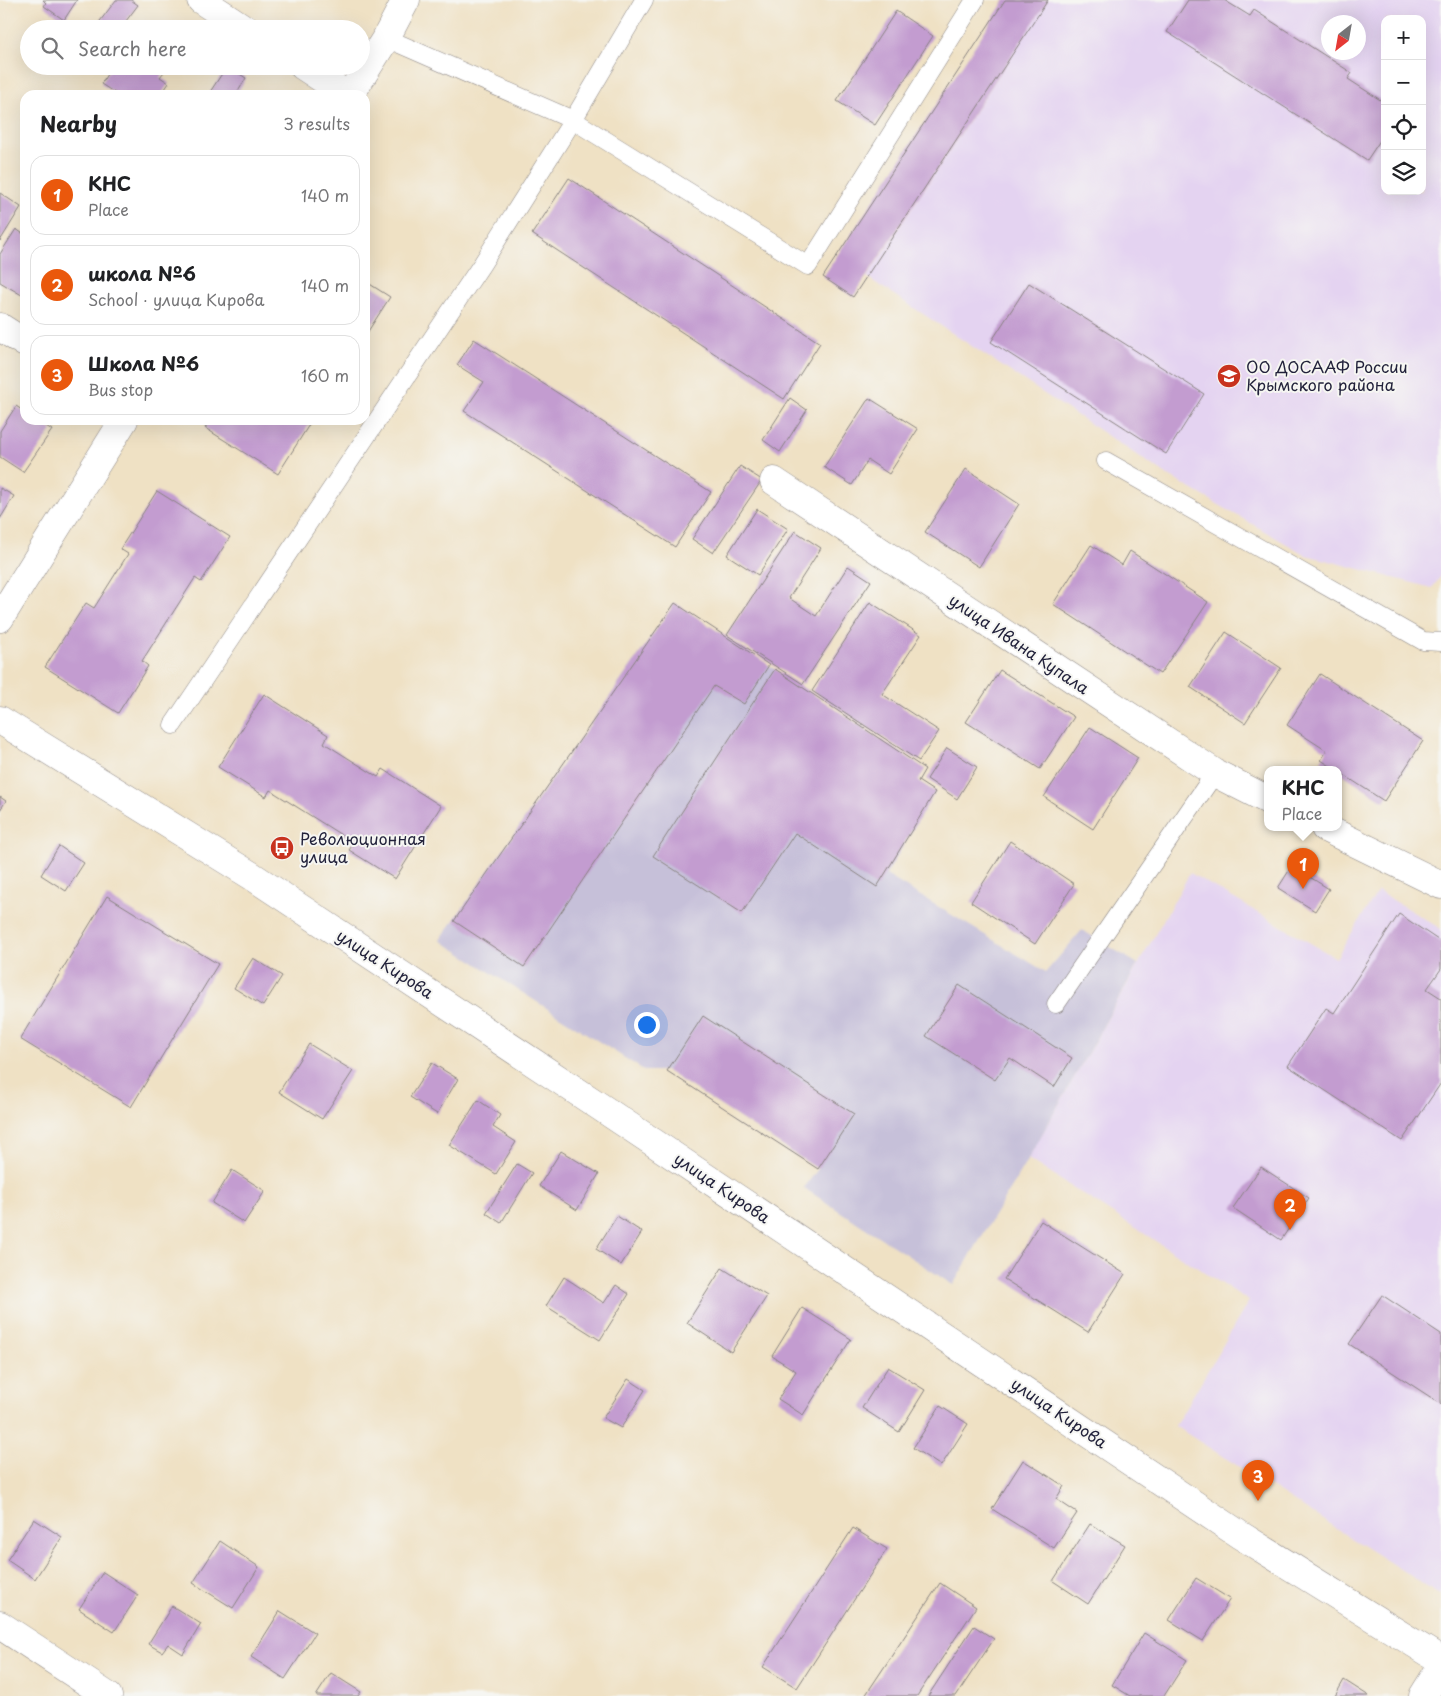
<!DOCTYPE html>
<meta charset="utf-8">
<style>
:root{--surface:#fff;--page:#f2f2f2;--text:#202124;--muted:#757577;--line:#e0e0e0;--accent:#ea580c}
body{margin:0;font-family:"Playpen Sans",sans-serif;background:var(--page);color:var(--text)}
.controls{position:absolute;right:15px;top:15px;display:grid;overflow:hidden;border-radius:10px;box-shadow:0 5px 20px #0002}
.controls button{width:45px;height:45px;display:grid;place-items:center;padding:0;border:0;border-bottom:1px solid var(--line);background:var(--surface);color:var(--text);font:25px sans-serif}
.compass{position:absolute;left:1321px;top:15px;width:45px;height:45px;border-radius:50%;background:var(--surface);box-shadow:0 5px 20px #0002;rotate:211deg}
.you{position:absolute;left:646px;top:1024px;width:18px;height:18px;margin:-12px;border:4px solid #fff;border-radius:50%;background:#1a73e8;box-shadow:0 0 0 8px #1a73e833}
.badge{display:grid;place-items:center;width:32px;height:32px;border-radius:50%;background:var(--accent);color:#fff;font-size:16px;font-weight:700}
.pin{position:absolute;translate:-50% -41px;filter:drop-shadow(0 1px 2px #0008)}
.pin::after{content:'';position:absolute;top:26px;width:18px;height:15px;background:inherit;clip-path:polygon(0 0,100% 0,50% 100%)}
.popup{position:absolute;left:1264px;top:766px;width:78px;height:65px;box-sizing:border-box;display:grid;place-content:center;border-radius:10px;background:var(--surface);filter:drop-shadow(0 1px 4px #0005);font-size:16px;white-space:nowrap;color:var(--muted)}
.popup b{font-size:19px;color:var(--text)}
.popup::after{content:'';position:absolute;left:50%;top:100%;margin-left:-10px;border:10px solid transparent;border-top-color:var(--surface)}
.list{margin:0;padding:0;list-style:none}
h2{display:flex;justify-content:space-between;align-items:center;height:65px;margin:0;padding:0 20px;font-size:21px}
h2 small{font-size:16px;font-weight:400;color:var(--muted)}
.list li{display:grid;grid-template-columns:32px 1fr auto;gap:15px;align-items:center;box-sizing:border-box;height:80px;margin:0 10px 10px;padding:0 10px;border:1px solid var(--line);border-radius:15px}
.list b{display:block;font-size:19px;white-space:nowrap}
.list p{margin:0;font-size:16px;white-space:nowrap;color:var(--muted)}
.list em{font-size:16px;font-style:normal;color:var(--muted)}
.icon{flex:none;width:28px;height:28px;fill:none;stroke:currentColor;stroke-width:2;stroke-linecap:round;stroke-linejoin:round}
.map{position:relative;flex:none;width:1441px;height:1696px;overflow:hidden}
.search{position:absolute;background:var(--surface);box-shadow:0 5px 20px #0002;left:20px;top:20px;width:350px;height:55px;display:flex;align-items:center;gap:12px;box-sizing:border-box;padding:0 18px;border-radius:28px;color:var(--muted);font-size:19px}
.panel{position:absolute;background:var(--surface);box-shadow:0 5px 20px #0002;left:20px;top:90px;width:350px;height:335px;border-radius:15px}
.map>svg:first-child{display:block}
.built{fill:#e4d3f1;fill-rule:evenodd}
.industrial{fill:#c6c0d9}
.building{fill:#c39cd0}
.lines{fill:none;stroke-linecap:round;stroke-linejoin:round}
.service-casing{stroke:#888280;stroke-width:19}
.minor-casing{stroke:#888280;stroke-width:29}
.secondary-casing{stroke:#888280;stroke-width:29}
.service{stroke:#fff;stroke-width:18}
.minor{stroke:#fff;stroke-width:28}
.secondary{stroke:#fff;stroke-width:28}
.labels{text-anchor:middle;stroke-width:4;stroke-linejoin:round;paint-order:stroke}
.poi-label{font-size:16px;fill:#22223b;stroke:#f6f6f2;text-anchor:start}
.street-label{font-size:16px;fill:#22223b;stroke:#f6f6f2}
</style>
<div class="map">
<svg width="1441" height="1696" viewBox="0 0 1441 1696">
<rect width="100%" height="100%" fill="#f6f6f2"/>
<filter id="ink" filterUnits="userSpaceOnUse"><feTurbulence type="fractalNoise" baseFrequency=".02" numOctaves="2"/><feDisplacementMap in="SourceGraphic" scale="10" xChannelSelector="R" yChannelSelector="G"/><feConvolveMatrix kernelMatrix="1 2 1 2 8 2 1 2 1" color-interpolation-filters="sRGB"/></filter>
<filter id="wash" filterUnits="userSpaceOnUse"><feTurbulence type="fractalNoise" baseFrequency=".0096" numOctaves="4" result="noise"/><feDisplacementMap in="SourceGraphic" scale="20" xChannelSelector="R" yChannelSelector="G"/><feGaussianBlur stdDeviation="1.12" result="paint"/><feColorMatrix in="noise" values="0 0 0 0 0 0 0 0 0 0 0 0 0 0 0 0 0 1.4 0 .05"/><feComposite in="paint" operator="in"/></filter>
<g filter="url(#wash)">
<rect width="100%" height="100%" fill="#efe1c4"/>
<g class="built">
<path d="M 1048,0 L 1441,0 L 1441,576 L 1432,588 L 1306,555 L 1167,475 L 867,277 ZM 1385,19 L 1422,19 L 1422,191 L 1385,191 ZM 1328,22 L 1358,22 L 1358,52 L 1328,52 Z"/>
<polygon points="1190,873 1336,958 1378,891 1441,929 1441,1595 1175,1426 1249,1301 1028,1159"/>
</g>
<polygon class="industrial" points="675,603 925,769 918,781 935,792 886,875 1046,972 1082,930 1138,964 1028,1159 953,1285 804,1188 818,1169 667,1071 645,1071 440,940"/>
<g id="blocks">
<g class="building">
<polygon points="43,0 77,0 64,20 44,6 46,3"/>
<polygon points="116,0 131,0 138,5 120,29 94,29"/>
<polygon points="1005,0 1048,0 853,297 823,277"/>
<polygon points="1188,0 1224,0 1250,16 1254,10 1352,73 1348,79 1385,103 1385,133 1367,160 1167,32"/>
<polygon points="896,11 933,36 875,125 837,101"/>
<polygon points="112,66 164,66 167,68 160,77 169,83 161,95 118,95 101,84"/>
<polygon points="227,66 246,78 236,95 208,95"/>
<polygon points="569,178 820,343 784,399 532,234"/>
<polygon points="0,193 21,207 0,241"/>
<polygon points="16,229 25,235 25,297 0,282 0,254"/>
<polygon points="365,281 390,297 365,336"/>
<polygon points="1029,283 1204,394 1166,454 991,342"/>
<polygon points="474,339 711,492 675,547 464,411 484,382 457,365"/>
<polygon points="790,398 807,410 780,452 763,440"/>
<polygon points="869,398 918,429 889,474 868,460 852,485 824,467"/>
<polygon points="16,406 25,412 25,420 37,420 52,430 23,472 0,457 0,431"/>
<polygon points="210,420 312,420 278,474 205,428"/>
<polygon points="740,466 762,480 713,553 692,539"/>
<polygon points="966,469 1019,504 979,567 925,532"/>
<polygon points="0,488 14,496 0,519"/>
<polygon points="157,491 230,537 201,582 195,578 142,661 148,666 118,713 45,667 86,603 94,608 128,554 120,549"/>
<polygon points="757,509 788,529 758,575 727,555"/>
<polygon points="795,531 821,548 789,598 816,616 848,566 871,581 803,684 727,635"/>
<polygon points="1091,545 1122,565 1130,551 1208,602 1160,674 1053,604"/>
<polygon points="870,602 921,635 882,694 939,731 919,761 812,691"/>
<polygon points="675,603 769,665 744,704 714,686 524,967 454,921"/>
<polygon points="1226,632 1281,668 1245,723 1190,687"/>
<polygon points="775,669 925,769 918,781 935,792 877,887 795,833 742,913 653,856"/>
<polygon points="1000,670 1074,717 1040,769 966,722"/>
<polygon points="1320,674 1423,741 1384,801 1321,760 1327,751 1287,725"/>
<polygon points="264,694 328,735 324,743 378,777 383,769 441,806 395,879 349,850 354,843 270,790 266,797 218,767"/>
<polygon points="1090,727 1138,758 1093,829 1044,797"/>
<polygon points="947,748 977,767 957,799 927,779"/>
<polygon points="0,797 6,801 0,810"/>
<polygon points="1010,841 1074,884 1035,944 971,902"/>
<polygon points="59,846 84,863 66,891 41,875"/>
<polygon points="1292,866 1329,889 1315,911 1278,888"/>
<polygon points="107,896 218,964 131,1107 20,1039"/>
<polygon points="1399,914 1441,942 1441,969 1427,989 1441,998 1441,1083 1402,1141 1288,1066 1326,1008 1334,1013"/>
<polygon points="253,958 282,976 263,1006 234,988"/>
<polygon points="959,985 1072,1058 1054,1087 1010,1058 995,1080 926,1036"/>
<polygon points="703,1016 854,1114 818,1169 667,1071"/>
<polygon points="309,1044 353,1071 322,1119 279,1092"/>
<polygon points="432,1063 458,1079 437,1114 410,1097"/>
<polygon points="478,1100 500,1115 493,1127 516,1142 496,1174 449,1145"/>
<polygon points="561,1151 599,1174 577,1210 539,1186"/>
<polygon points="517,1164 532,1173 501,1223 486,1213"/>
<polygon points="1261,1167 1309,1198 1281,1240 1233,1208"/>
<polygon points="232,1170 265,1191 244,1223 212,1203"/>
<polygon points="617,1216 642,1232 621,1265 596,1249"/>
<polygon points="1041,1221 1125,1274 1088,1332 1004,1279"/>
<polygon points="722,1268 767,1296 731,1352 687,1323"/>
<polygon points="564,1277 604,1303 616,1285 629,1294 600,1340 546,1306"/>
<polygon points="1382,1295 1441,1334 1441,1404 1349,1344"/>
<polygon points="802,1308 851,1339 803,1415 778,1399 796,1371 772,1356"/>
<polygon points="888,1367 925,1390 899,1432 862,1408"/>
<polygon points="628,1379 645,1390 621,1428 603,1418"/>
<polygon points="940,1406 968,1424 941,1466 913,1448"/>
<polygon points="1023,1460 1064,1486 1056,1499 1077,1513 1054,1548 992,1509"/>
<polygon points="34,1519 62,1537 35,1579 7,1560"/>
<polygon points="1090,1524 1125,1545 1088,1604 1053,1581"/>
<polygon points="853,1528 887,1549 797,1688 763,1667"/>
<polygon points="220,1541 259,1567 233,1608 193,1583"/>
<polygon points="103,1572 138,1595 114,1632 79,1609"/>
<polygon points="1196,1578 1230,1599 1203,1641 1169,1620"/>
<polygon points="940,1583 976,1607 917,1696 865,1696"/>
<polygon points="172,1606 201,1624 183,1654 168,1644 162,1652 148,1644"/>
<polygon points="280,1611 315,1633 285,1679 251,1657"/>
<polygon points="974,1626 994,1639 956,1696 928,1696"/>
<polygon points="1144,1633 1187,1660 1164,1696 1130,1696 1112,1685"/>
<polygon points="331,1673 361,1692 358,1696 316,1696"/>
<polygon points="1344,1680 1369,1696 1335,1696"/>
</g>
</g>
</g>
<g filter="url(#ink)">
<use href="#blocks" fill-opacity="0" stroke="#888280" stroke-width="1"/>
<g class="lines">
<g class="service-casing">
<g id="service">
<polyline points="386,38 573,120 808,266 975,0"/>
<polyline points="1106,461 1423,641 1441,642"/>
<polyline points="173,725 482,264 573,120 644,0"/>
<polyline points="1056,1004 1215,773"/>
</g>
</g>
<g class="minor-casing">
<g id="minor">
<polyline points="201,0 245,29"/>
<polyline points="303,66 347,95"/>
<polyline points="350,95 386,38 406,0"/>
<polyline points="0,327 25,343"/>
<polyline points="774,481 1215,773 1268,800"/>
<polyline points="0,618 124,420"/>
<polyline points="1325,828 1441,885"/>
<polyline points="0,1625 108,1696"/>
<polyline points="1423,1696 1441,1667"/>
</g>
</g>
<g class="secondary-casing">
<polyline id="secondary" points="0,720 252,876 602,1108 1240,1535 1441,1660"/>
</g>
<use href="#service" class="service"/>
<use href="#minor" class="minor"/>
<use href="#secondary" class="secondary"/>
</g>
</g>
<defs>
<g id="university-disc" transform="scale(1.25)"><circle r="9.5" fill="#c8321e" stroke="#f6f6f2"/><path d="M0-5L7-2L0 1L-7-2ZM-4 1L0 2.5L4 1V4Q0 6-4 4Z" fill="#fff"/></g>
<g id="bus-disc" transform="scale(1.25)"><circle r="9.5" fill="#c8321e" stroke="#f6f6f2"/><path d="M-5-6H5V4H4V6H2V4H-2V6H-4V4H-5ZM-3.5-4V0h7V-4ZM-3.5 1.2v1.5H-2V1.2ZM2 1.2v1.5H3.5V1.2Z" fill="#fff"/></g>
</defs>
<g fill-rule="evenodd">
<use href="#university-disc" x="1229" y="376"/>
<use href="#bus-disc" x="282" y="848"/>
</g>
<g class="labels">
<g class="poi-label">
<text x="1246" y="373">ОО ДОСААФ России<tspan x="1246" dy="18">Крымского района</tspan></text>
<text x="300" y="845">Революционная<tspan x="300" dy="18">улица</tspan></text>
</g>
<g class="street-label">
<text transform="translate(1019 644) rotate(34)" y="6">улица Ивана Купала</text>
<text transform="translate(385 964) rotate(33)" y="6">улица Кирова</text>
<text transform="translate(722 1188) rotate(34)" y="6">улица Кирова</text>
<text transform="translate(1059 1413) rotate(34)" y="6">улица Кирова</text>
</g>
</g>
</svg>
<div class="controls">
<button>+</button>
<button>−</button>
<button><svg class="icon" aria-label="locate" viewBox="0 0 24 24"><circle cx="12" cy="12" r="6"/><path d="M12 2v4M12 18v4M2 12h4M18 12h4"/></svg></button>
<button><svg class="icon" aria-label="layers" viewBox="0 0 24 24"><path d="M12 4l9 5-9 5-9-5zM3 14l9 5 9-5"/></svg></button>
</div>
<svg class="compass" viewBox="-18 -18 36 36"><path d="M0-13l5 13h-10z" fill="#e53935"/><path d="M0 13l5-13h-10z" fill="#757577"/></svg>
<div class="you"></div>
<div class="pin badge" style="left:1303px;top:889px">1</div>
<div class="popup"><b>КНС</b>Place</div>
<div class="pin badge" style="left:1290px;top:1230px">2</div>
<div class="pin badge" style="left:1258px;top:1501px">3</div>
<div class="search"><svg class="icon" aria-label="search" viewBox="0 0 24 24"><circle cx="10" cy="10" r="6"/><path d="M15 15l6 6"/></svg>Search here</div>
<section class="panel">
<h2>Nearby<small>3 results</small></h2>
<ul class="list">
<li><span class="badge">1</span><div><b>КНС</b><p>Place</p></div><em>140 m</em></li>
<li><span class="badge">2</span><div><b>школа №6</b><p>School · улица Кирова</p></div><em>140 m</em></li>
<li><span class="badge">3</span><div><b>Школа №6</b><p>Bus stop</p></div><em>160 m</em></li>
</ul>
</section>
</div>
